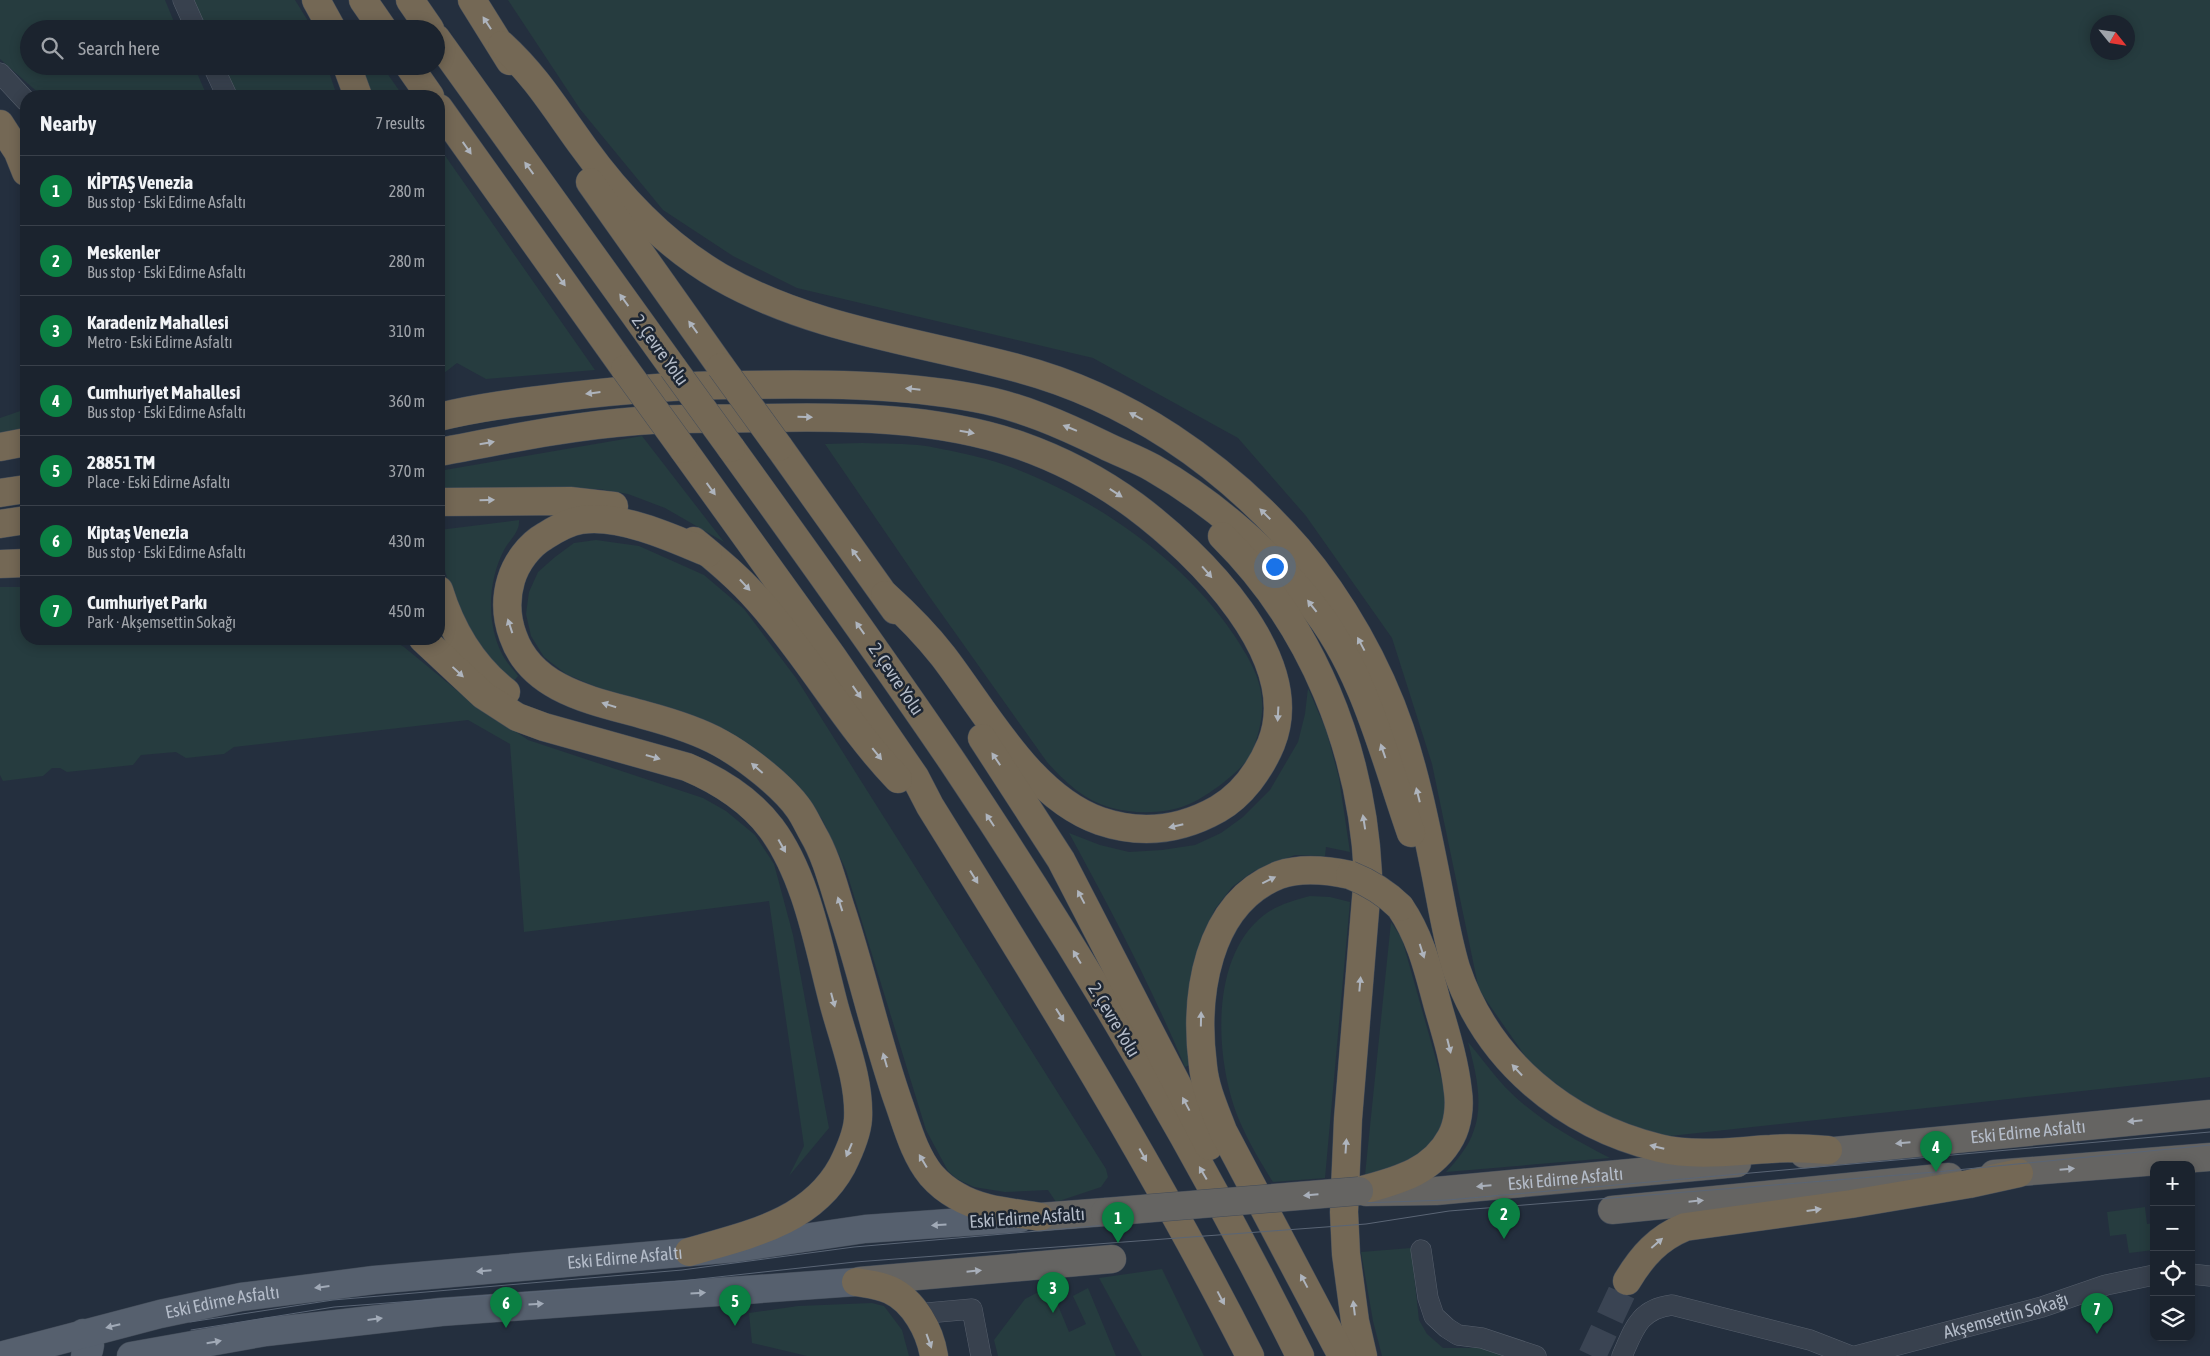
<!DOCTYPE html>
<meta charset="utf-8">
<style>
:root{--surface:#1b232e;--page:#282f3a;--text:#f1f3f6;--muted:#a0a4aa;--line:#39404a;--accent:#0b8043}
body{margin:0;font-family:"Asap Condensed",sans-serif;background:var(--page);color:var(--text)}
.controls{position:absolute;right:15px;bottom:15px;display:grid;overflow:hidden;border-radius:10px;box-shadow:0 2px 12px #0003}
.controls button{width:45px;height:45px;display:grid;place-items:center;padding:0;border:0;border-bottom:1px solid var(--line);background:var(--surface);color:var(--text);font:25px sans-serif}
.compass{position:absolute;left:2090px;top:15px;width:45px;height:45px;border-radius:50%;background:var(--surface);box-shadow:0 2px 12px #0003;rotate:120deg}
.you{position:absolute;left:1274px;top:566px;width:18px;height:18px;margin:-12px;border:4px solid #fff;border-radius:50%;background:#1a73e8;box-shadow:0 0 0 8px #1a73e833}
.badge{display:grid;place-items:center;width:32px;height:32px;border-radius:50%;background:var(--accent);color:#fff;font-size:16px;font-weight:700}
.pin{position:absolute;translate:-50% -41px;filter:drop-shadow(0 1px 2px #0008)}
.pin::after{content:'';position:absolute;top:26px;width:18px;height:15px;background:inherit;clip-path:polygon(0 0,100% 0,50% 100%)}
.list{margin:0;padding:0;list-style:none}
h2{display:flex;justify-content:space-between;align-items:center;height:65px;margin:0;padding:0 20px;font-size:21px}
h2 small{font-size:16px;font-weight:400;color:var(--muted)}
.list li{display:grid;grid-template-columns:32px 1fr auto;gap:15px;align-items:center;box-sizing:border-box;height:70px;padding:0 20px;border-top:1px solid var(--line)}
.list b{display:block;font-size:19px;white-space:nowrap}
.list p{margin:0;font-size:16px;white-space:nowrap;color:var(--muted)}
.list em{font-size:16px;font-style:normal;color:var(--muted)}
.icon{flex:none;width:28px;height:28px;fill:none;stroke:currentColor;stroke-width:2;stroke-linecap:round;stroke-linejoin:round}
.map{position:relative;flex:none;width:2210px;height:1356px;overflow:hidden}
.search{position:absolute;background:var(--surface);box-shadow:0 2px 12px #0003;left:20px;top:20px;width:425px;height:55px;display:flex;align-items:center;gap:12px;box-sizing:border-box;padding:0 18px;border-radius:28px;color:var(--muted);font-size:19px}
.panel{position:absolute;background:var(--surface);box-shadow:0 2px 12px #0003;left:20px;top:90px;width:425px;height:555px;border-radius:20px}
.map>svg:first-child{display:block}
.green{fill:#263c3f;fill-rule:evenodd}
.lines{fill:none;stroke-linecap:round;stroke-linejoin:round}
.motorway-tunnel{stroke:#3a4453;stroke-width:28;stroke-dasharray:28 14;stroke-linecap:butt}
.minor-casing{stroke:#565f6c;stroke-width:21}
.primary-casing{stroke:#414a57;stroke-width:29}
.trunk-casing{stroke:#434c59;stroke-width:29}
.motorway-casing{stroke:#434c59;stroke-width:29}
.minor{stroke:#38414e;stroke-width:20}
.primary{stroke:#56606e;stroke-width:28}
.trunk{stroke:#656462;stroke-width:28}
.motorway{stroke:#746855;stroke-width:28}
.tram{stroke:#5a6575;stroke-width:1}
.trunk-bridge-casing{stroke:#434c59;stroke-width:29;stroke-linecap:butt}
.motorway-bridge-casing{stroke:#434c59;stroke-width:29;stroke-linecap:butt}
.trunk-bridge{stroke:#656462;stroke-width:28}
.motorway-bridge{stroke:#746855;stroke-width:28}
.oneway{fill:#aeb4bd}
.oneway2{fill:#a8afba}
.oneway3{fill:#a1aab7}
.labels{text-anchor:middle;stroke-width:5;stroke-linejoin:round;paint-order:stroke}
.street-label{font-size:18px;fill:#b4bcc9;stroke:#1d2633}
</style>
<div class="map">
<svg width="2210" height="1356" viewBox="0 0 2210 1356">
<rect width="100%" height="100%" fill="#242f3e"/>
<g class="green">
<polygon points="0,0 165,0 177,29 29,29 29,66 194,66 207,96 42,96 0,59"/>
<polygon points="192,0 295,0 313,29 206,29"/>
<path d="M 508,0 L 2210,0 L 2210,1077 L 1661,1137 L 1587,1108 L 1530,1063 L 1479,990 L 1432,764 L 1392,638 L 1306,516 L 1238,438 L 1093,358 L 797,288 L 733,256 L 663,210 L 580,109 ZM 2098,22 L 2128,22 L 2128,52 L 2098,52 Z"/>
<polygon points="224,66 327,66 337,96 238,96"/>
<polygon points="360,66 382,66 403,96 373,96"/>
<polygon points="439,147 595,370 486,379 457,363 439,377"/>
<polygon points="26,409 26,428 0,433 0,418"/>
<polygon points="642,436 724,542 665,508 628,494 599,489 439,490 439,471"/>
<path d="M 862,443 C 883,444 905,443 926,446 C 949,450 987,458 1008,466 C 1095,498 1183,559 1234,635 C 1247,655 1261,677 1262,701 C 1264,716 1256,747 1248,759 C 1236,775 1205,798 1187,805 C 1165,814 1134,814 1112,808 C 1085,801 1065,782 1047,762 L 929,596 L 825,444 Z"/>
<path d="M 519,520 C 520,532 510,539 504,550 C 488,581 486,622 502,654 C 506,662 513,669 518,676 L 513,682 C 500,670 486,657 477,642 C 457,612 439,566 439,530 Z"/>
<polygon points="596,540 639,546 704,575 744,609 796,678 1106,1169 1108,1177 1101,1187 1056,1202 1048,1190 1005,1192 974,1187 957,1179 948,1171 926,1130 846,870 822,819 802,793 779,768 737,739 615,695 566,674 544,657 531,636 526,614 529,592 538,572 555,557 574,543"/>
<polygon points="0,587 26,587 26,639 391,639 404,647 465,697 528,740 703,798 726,811 755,835 774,864 793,935 829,1128 789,1176 804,1146 769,901 524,932 510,744 468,720 234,747 224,754 186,758 176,752 141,755 133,765 67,772 60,768 52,768 43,776 3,781 0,775"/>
<path d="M 1308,688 L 1326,730 L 1339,778 L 1350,852 L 1326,847 L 1325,856 L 1295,855 L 1254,871 L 1232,887 L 1215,909 L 1202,941 L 1192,1064 L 1185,1067 C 1151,986 1111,910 1069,833 L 1100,845 L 1129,852 L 1162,850 L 1195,845 L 1221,833 L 1243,817 L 1270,790 L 1298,742 L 1305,714 Z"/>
<path d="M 1310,896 L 1330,897 L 1350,902 L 1325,1178 L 1273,1182 C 1261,1163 1249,1143 1240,1122 C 1215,1064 1208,958 1264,915 C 1277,905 1295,900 1310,896 Z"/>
<polygon points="1391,922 1402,939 1448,1102 1444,1127 1429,1150 1403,1166 1365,1175"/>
<path d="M 1468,1042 C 1480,1056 1492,1073 1505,1087 C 1535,1118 1571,1138 1610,1158 L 1446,1172 C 1457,1160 1469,1146 1474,1130 C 1484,1102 1475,1069 1468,1042 Z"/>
<polygon points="2145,1207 2147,1224 2154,1223 2154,1250 2129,1253 2126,1234 2110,1236 2107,1212"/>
<polygon points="1411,1248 1419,1320 1427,1334 1443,1348 1487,1348 1505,1356 1382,1356 1373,1321 1361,1252"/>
<polygon points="1162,1269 1204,1356 1142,1356 1099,1278"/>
<polygon points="1050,1286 1069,1332 1086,1324 1073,1296 1088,1288 1116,1356 998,1356 994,1340 1025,1299"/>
<polygon points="872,1303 884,1306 902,1330 909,1356 807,1356 752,1343 749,1313 798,1306"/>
</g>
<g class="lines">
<polyline class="motorway-tunnel" points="1592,1356 1627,1281"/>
<g class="minor-casing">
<g id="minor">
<polyline points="183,0 196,29"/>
<polyline points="213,66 227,96"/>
<polyline points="0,73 26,101"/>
<polyline points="1421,1250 1428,1298 1434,1316 1447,1328 1458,1335 1482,1338 1536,1356"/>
<polyline points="2191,1274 2210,1276"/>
<polyline points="916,1314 972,1309 981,1356"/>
<path d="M 1622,1356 C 1634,1329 1639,1309 1672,1305 L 1810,1340 L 1851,1356"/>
<path id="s1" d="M 1856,1356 L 2042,1307 L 2106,1285 L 2154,1275"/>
</g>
</g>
<g class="primary-casing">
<g id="primary">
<polyline points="83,1333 90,1345 89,1350 85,1356"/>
<path id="s2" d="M 0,1356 L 160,1314 L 241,1297 L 374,1280 L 736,1248 L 865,1229 L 1020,1218"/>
<polyline points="131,1356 266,1332 441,1312 856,1282"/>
</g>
</g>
<g class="trunk-casing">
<g id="trunk">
<path id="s3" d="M 1804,1154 L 2210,1114"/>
<polyline points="1994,1174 2210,1157"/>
<path id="s4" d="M 1366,1192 L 1436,1191 L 1737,1163"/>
<polyline points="1612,1210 1949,1177"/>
<polyline points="1040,1217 1105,1212"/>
<polyline points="860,1281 1112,1259"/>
</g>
</g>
<g class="motorway-casing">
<g id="motorway">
<polyline points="316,0 332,29"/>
<polyline points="363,0 383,29"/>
<polyline points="410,0 430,29"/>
<polyline points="472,0 510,61"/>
<polyline points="436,38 673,368"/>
<path d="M 502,45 C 537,77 556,110 584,148 C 621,199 665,245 720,277 C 811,329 916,341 1017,368 C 1127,397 1223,463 1298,549 C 1342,601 1378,665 1400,729 C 1415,773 1425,821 1434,866 C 1441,900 1446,935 1456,968 C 1487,1061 1565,1125 1659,1148 C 1696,1157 1734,1151 1771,1149 C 1790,1147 1809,1149 1828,1150"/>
<polyline points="347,66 358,96"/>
<polyline points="409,66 430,96"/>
<polyline points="439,108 625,369"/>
<polyline points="0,124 18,152 26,172"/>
<polyline points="590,182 721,367"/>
<path d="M 439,417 C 479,407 522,402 563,397 C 621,390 678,385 736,385 C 817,384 895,383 975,398 C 1020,406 1063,425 1104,445 C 1120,453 1137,459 1153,468 C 1212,502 1269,551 1311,604 C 1364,669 1384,756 1411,833"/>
<polyline points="0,447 26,442"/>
<polyline points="779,447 895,610"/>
<path d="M 731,448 C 806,552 880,655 952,761 C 1080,952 1198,1151 1300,1356"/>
<path d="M 683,449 L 832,656 L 915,777 L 930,806 C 1042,986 1154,1167 1250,1356"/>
<path d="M 439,452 C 504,440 570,426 637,421 C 677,418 719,419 760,418 C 846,416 937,417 1019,445 C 1059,459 1101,481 1135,506 C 1198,553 1306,658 1271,744 C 1260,770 1242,795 1218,809 C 1181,830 1141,835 1100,821 C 1031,797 986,712 943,656 C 925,633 906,614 885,595"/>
<polyline points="0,493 26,489"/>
<polyline points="439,502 570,501 614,506"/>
<polyline points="0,524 26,520"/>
<path d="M 1222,536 C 1312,625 1362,749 1368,874 L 1348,1119 L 1344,1212 L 1346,1254 L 1355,1321 L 1363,1356"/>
<path d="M 694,541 C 717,560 739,578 759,601 C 809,657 846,725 898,779"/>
<path d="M 708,553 C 673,538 620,514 581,520 C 568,522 556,529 545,536 C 529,545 516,563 511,580 C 505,600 506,617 513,636 C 532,691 595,701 644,715 C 670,722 697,730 720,743 C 744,756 783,786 799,809 C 804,816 808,825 813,834 C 826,856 833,884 841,909 C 862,972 876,1038 898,1101 C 907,1126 914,1154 931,1175 C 938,1183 948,1191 957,1196 C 982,1211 1013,1212 1040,1217"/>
<polyline points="0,564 26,563"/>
<path d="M 439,590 C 451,629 473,666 506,692"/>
<path d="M 423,639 L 483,695 L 517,717 L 544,727 L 687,767 C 720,781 750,800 771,828 C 807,876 819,949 834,1005 C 844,1042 860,1081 858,1119 C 857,1134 849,1152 842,1166 C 811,1223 747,1235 689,1252"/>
<polyline points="982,738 1061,860 1209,1146"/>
<path d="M 1359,1191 C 1395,1181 1432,1173 1451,1137 C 1458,1124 1460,1106 1458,1092 C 1455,1064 1447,1037 1439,1010 C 1429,974 1422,939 1400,907"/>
<path d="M 1627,1281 C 1642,1256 1658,1238 1685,1227 L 1851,1204 L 1969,1184 L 2019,1173"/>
<path d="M 856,1282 C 867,1284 879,1285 890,1290 C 914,1301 930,1331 934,1356"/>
<path d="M 1342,1356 L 1223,1131 C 1215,1110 1205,1088 1203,1066 C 1194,997 1206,904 1279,875 C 1302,867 1327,870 1350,875"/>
</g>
</g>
<use href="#minor" class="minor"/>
<use href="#primary" class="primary"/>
<use href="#trunk" class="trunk"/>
<use href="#motorway" class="motorway"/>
<g class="tram">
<polyline points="190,1322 333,1300 682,1270 854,1247 1360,1203 1448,1200 2210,1132"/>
<polyline points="191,1330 334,1307 681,1281 855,1262 1366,1224 1449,1211 1936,1172 2210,1145"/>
</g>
<g class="trunk-bridge-casing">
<polyline id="trunk-bridge" points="1105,1212 1359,1191"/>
</g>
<g class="motorway-bridge-casing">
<g id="motorway-bridge">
<polyline points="721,367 779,447"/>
<polyline points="673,368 731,448"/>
<polyline points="625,369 683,449"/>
<path d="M 1350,875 C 1370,883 1385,892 1400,907"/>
</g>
</g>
<use href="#trunk-bridge" class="trunk-bridge"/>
<use href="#motorway-bridge" class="motorway-bridge"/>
</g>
<defs><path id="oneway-solid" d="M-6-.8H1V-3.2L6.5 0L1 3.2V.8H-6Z" transform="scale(1.25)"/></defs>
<g class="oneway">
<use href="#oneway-solid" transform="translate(487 23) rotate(-123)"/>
<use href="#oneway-solid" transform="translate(467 148) rotate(55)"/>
<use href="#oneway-solid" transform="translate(529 168) rotate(-126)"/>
<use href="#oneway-solid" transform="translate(561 280) rotate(54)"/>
<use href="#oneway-solid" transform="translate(624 300) rotate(-126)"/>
<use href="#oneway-solid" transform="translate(693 327) rotate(-126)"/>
<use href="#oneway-solid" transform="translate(913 389) rotate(-174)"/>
<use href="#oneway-solid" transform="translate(593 393) rotate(173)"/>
<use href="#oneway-solid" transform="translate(1136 416) rotate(-152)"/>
<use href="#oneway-solid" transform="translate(805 417) rotate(1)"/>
<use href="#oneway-solid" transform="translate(1070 428) rotate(-158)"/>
<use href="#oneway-solid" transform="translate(967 432) rotate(10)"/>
<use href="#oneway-solid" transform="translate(487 443) rotate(-10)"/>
<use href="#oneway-solid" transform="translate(711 489) rotate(54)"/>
<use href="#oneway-solid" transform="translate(1116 493) rotate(33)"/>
<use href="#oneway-solid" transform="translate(487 500) rotate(-2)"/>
<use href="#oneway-solid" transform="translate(1265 514) rotate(-135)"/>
<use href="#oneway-solid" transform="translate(856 555) rotate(-126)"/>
<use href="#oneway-solid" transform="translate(1207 572) rotate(49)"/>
<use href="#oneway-solid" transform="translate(745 585) rotate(47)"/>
<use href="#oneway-solid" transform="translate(1312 606) rotate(-128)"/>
<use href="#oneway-solid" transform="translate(510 626) rotate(-108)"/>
<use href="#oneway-solid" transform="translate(860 628) rotate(-125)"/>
<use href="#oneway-solid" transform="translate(1361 644) rotate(-118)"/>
<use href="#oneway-solid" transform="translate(458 672) rotate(43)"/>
<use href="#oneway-solid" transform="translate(857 692) rotate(55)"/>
<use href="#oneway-solid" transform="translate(609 705) rotate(-163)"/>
<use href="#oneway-solid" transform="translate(1278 714) rotate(93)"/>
<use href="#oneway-solid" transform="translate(1383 751) rotate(-109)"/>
<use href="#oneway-solid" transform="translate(877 754) rotate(51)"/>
<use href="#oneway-solid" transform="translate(653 757) rotate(16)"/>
<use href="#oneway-solid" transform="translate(996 759) rotate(-124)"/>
<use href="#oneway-solid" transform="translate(757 768) rotate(-139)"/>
<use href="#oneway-solid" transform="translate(1418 795) rotate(-104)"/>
<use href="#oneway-solid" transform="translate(990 820) rotate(-123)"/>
<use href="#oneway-solid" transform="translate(1364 822) rotate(-99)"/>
<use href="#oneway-solid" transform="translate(1176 826) rotate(167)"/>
<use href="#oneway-solid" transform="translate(782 846) rotate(61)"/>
<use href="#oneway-solid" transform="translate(974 877) rotate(58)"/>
<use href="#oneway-solid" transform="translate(1269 880) rotate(-26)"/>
<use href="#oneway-solid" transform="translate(1081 897) rotate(-118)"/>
<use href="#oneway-solid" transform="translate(840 904) rotate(-108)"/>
<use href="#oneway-solid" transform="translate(1422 951) rotate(72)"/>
<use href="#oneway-solid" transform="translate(1077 957) rotate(-121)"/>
<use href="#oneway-solid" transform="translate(1360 984) rotate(-85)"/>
<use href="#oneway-solid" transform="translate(833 1000) rotate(75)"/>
<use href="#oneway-solid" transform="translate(1060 1015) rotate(58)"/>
<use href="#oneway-solid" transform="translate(1201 1019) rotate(-89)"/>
<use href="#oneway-solid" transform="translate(1449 1046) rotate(76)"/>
<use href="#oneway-solid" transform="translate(885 1060) rotate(-106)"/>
<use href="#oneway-solid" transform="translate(1517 1070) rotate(-133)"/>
<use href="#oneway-solid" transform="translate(1186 1104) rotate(-118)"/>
<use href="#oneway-solid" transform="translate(1346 1146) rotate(-86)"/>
<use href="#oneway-solid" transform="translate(1657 1147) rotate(-166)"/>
<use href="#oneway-solid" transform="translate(849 1150) rotate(113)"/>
<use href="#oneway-solid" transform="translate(1143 1155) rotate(61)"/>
<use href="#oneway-solid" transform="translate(923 1161) rotate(-121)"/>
<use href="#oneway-solid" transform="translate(1203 1173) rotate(-120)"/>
<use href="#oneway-solid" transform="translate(1814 1210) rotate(-8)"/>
<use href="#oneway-solid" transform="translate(1657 1243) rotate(-41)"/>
<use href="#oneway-solid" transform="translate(1304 1281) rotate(-118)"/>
<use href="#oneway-solid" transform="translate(1221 1298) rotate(62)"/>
<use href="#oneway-solid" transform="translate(1354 1308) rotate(-97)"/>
<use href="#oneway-solid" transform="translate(929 1341) rotate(70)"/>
</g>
<g class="oneway2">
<use href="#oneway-solid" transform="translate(2135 1121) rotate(174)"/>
<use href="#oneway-solid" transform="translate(1903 1143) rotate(175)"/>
<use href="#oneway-solid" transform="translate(2067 1169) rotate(-5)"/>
<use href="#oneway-solid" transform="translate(1484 1186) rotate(175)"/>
<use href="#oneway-solid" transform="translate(1311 1195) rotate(175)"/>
<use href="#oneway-solid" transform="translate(1696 1201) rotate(-6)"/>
<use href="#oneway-solid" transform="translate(974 1271) rotate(-6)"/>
</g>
<g class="oneway3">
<use href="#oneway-solid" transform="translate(939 1225) rotate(177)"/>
<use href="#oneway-solid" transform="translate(484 1271) rotate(175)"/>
<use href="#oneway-solid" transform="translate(322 1287) rotate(173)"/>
<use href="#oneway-solid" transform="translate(698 1293) rotate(-3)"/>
<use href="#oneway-solid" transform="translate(536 1304) rotate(-4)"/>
<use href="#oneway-solid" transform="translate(375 1319) rotate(-7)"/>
<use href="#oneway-solid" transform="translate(113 1326) rotate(166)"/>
<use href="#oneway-solid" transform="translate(214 1342) rotate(-10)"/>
</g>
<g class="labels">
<g class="street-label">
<text transform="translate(660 350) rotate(54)" y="6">2. Çevre Yolu</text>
<text transform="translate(896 679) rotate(56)" y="6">2. Çevre Yolu</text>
<text transform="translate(1114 1020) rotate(59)" y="6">2. Çevre Yolu</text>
<text dy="6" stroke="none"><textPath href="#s3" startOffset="225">Eski Edirne Asfaltı</textPath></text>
<text dy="6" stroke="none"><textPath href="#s4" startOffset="200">Eski Edirne Asfaltı</textPath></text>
<text transform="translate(1027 1218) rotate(-4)" y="6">Eski Edirne Asfaltı</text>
<text dy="6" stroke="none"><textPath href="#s2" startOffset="634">Eski Edirne Asfaltı</textPath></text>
<text dy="6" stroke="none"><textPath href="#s2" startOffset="229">Eski Edirne Asfaltı</textPath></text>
<text dy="6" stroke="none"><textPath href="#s1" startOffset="155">Akşemsettin Sokağı</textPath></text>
</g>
</g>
</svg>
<div class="controls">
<button>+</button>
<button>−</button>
<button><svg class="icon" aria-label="locate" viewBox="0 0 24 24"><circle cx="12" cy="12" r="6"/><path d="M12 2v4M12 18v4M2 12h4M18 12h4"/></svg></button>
<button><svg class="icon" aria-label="layers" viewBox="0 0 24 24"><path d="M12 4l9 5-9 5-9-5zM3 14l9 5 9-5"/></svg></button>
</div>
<svg class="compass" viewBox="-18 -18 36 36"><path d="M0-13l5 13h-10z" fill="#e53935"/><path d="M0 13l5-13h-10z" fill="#a0a4aa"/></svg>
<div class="you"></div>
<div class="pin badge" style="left:1118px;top:1243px">1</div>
<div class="pin badge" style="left:1504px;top:1239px">2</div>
<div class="pin badge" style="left:1053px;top:1313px">3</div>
<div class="pin badge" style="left:1936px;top:1172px">4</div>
<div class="pin badge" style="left:735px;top:1326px">5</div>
<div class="pin badge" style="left:506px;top:1328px">6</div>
<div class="pin badge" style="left:2097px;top:1334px">7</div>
<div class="search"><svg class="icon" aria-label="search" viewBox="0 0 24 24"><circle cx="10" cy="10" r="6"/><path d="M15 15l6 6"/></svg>Search here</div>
<section class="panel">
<h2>Nearby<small>7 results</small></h2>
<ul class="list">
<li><span class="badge">1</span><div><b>KİPTAŞ Venezia</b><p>Bus stop · Eski Edirne Asfaltı</p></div><em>280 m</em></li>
<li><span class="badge">2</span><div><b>Meskenler</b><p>Bus stop · Eski Edirne Asfaltı</p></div><em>280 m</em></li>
<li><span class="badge">3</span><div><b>Karadeniz Mahallesi</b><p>Metro · Eski Edirne Asfaltı</p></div><em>310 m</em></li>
<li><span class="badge">4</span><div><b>Cumhuriyet Mahallesi</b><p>Bus stop · Eski Edirne Asfaltı</p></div><em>360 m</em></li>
<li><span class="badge">5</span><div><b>28851 TM</b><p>Place · Eski Edirne Asfaltı</p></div><em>370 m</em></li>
<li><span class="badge">6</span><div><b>Kiptaş Venezia</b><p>Bus stop · Eski Edirne Asfaltı</p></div><em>430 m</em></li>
<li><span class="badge">7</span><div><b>Cumhuriyet Parkı</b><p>Park · Akşemsettin Sokağı</p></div><em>450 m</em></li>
</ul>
</section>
</div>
